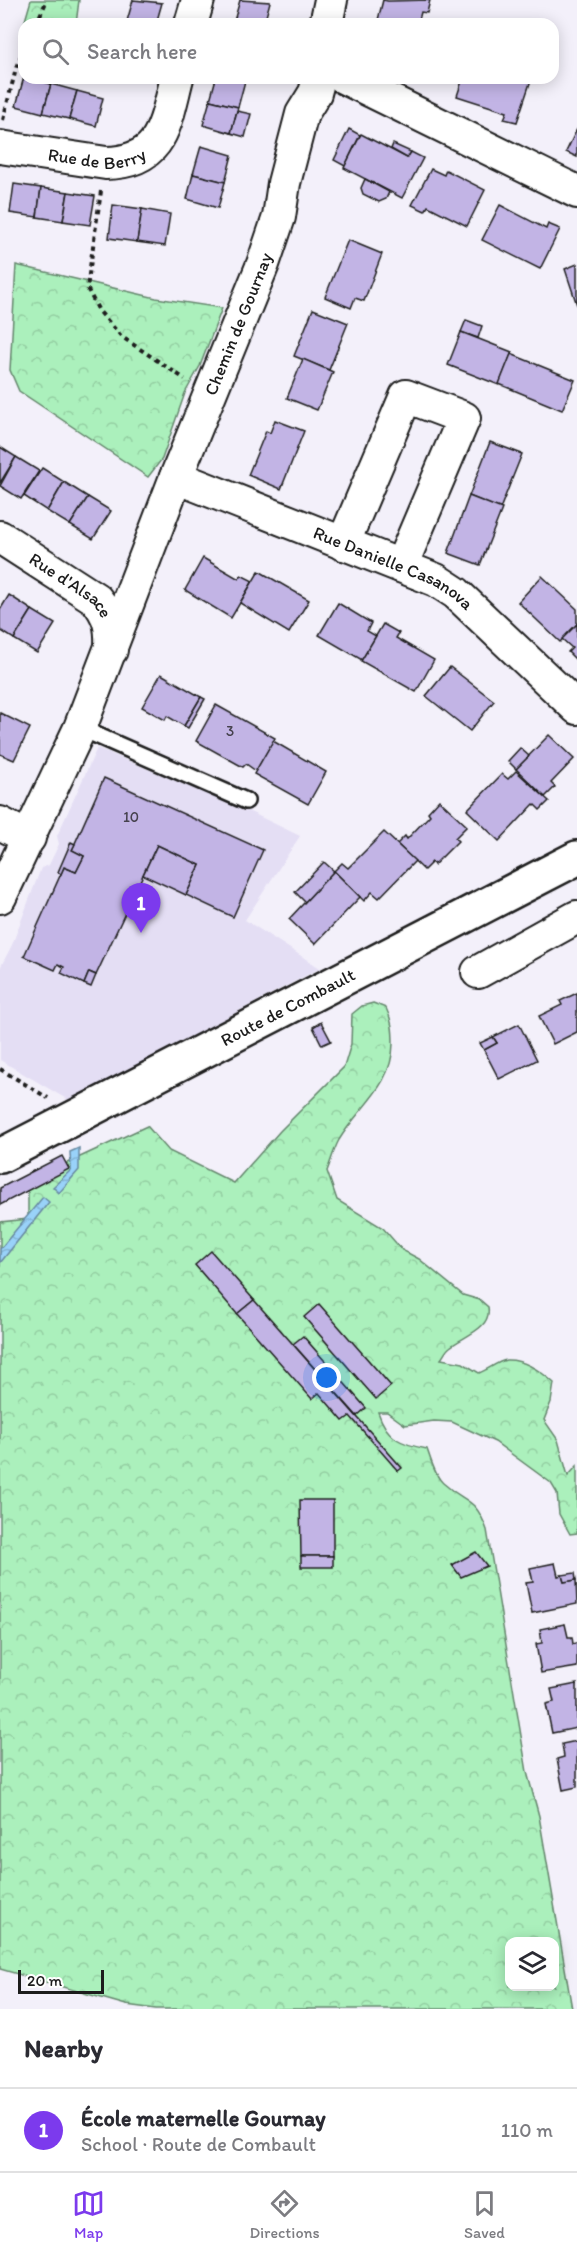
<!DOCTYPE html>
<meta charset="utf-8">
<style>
:root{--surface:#fff;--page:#f7f7f7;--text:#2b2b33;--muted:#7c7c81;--line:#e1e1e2;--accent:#7c3aed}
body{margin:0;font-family:Itim,sans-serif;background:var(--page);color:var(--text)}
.controls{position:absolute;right:18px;bottom:18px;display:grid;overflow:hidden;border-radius:12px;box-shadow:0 3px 15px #0003}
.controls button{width:54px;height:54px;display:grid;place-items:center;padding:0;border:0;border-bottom:2px solid var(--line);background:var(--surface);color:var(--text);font:30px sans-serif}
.scale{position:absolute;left:18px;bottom:15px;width:86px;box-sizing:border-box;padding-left:6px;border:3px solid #1c1c1c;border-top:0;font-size:16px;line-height:21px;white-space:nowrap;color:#1c1c1c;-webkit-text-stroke:4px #fff;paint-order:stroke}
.you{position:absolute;left:327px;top:1378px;width:21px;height:21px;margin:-15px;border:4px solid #fff;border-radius:50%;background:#1a73e8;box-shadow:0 0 0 9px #1a73e833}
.badge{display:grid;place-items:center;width:39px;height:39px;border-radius:50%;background:var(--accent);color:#fff;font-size:20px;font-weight:700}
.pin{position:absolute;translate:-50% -50px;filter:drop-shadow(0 2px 3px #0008)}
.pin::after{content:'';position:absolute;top:32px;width:21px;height:18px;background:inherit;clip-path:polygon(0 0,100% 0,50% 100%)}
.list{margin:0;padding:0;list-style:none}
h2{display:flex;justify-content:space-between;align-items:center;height:78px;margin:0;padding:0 24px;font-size:26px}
h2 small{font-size:20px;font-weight:400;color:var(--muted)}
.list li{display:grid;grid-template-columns:39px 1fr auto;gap:18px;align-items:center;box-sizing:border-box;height:84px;padding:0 24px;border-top:2px solid var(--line)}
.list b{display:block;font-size:22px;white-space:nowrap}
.list p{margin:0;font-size:20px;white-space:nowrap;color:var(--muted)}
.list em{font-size:20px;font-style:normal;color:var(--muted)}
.icon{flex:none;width:33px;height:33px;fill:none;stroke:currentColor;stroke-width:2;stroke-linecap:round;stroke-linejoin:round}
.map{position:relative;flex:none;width:577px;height:2009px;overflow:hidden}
.search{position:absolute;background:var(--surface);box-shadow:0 3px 15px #0003;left:18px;right:18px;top:18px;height:66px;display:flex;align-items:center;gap:15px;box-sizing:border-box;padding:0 21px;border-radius:18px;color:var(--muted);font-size:22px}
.sheet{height:162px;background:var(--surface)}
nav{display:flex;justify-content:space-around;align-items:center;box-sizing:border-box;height:84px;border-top:2px solid var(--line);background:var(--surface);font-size:16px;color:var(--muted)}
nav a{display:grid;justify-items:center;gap:3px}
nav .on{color:var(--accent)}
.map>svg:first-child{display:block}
.built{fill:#e4def4}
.forest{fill:url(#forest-crowns);stroke:#64866c;stroke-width:1.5;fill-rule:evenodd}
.water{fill:url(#water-waves);stroke:#6789a1;stroke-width:1.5}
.building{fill:#c2b4e5;stroke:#1c1c1c;stroke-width:1.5}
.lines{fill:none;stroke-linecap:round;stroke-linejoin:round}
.lane-casing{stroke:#1c1c1c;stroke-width:20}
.street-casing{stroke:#1c1c1c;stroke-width:36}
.secondary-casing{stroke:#1c1c1c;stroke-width:38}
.path{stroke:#1c1c1c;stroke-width:4;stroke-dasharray:4.5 4.5;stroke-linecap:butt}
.lane{stroke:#fff;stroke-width:15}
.street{stroke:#fff;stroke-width:32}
.secondary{stroke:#fff;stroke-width:33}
.labels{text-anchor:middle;stroke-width:6;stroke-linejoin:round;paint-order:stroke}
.number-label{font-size:15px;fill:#46424e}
.street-label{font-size:18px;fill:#1c1c1c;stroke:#fff}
</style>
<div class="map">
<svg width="577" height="2009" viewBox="0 0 577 2009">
<defs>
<pattern id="forest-crowns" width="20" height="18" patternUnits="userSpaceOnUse" patternTransform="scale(1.5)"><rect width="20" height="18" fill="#abf0bc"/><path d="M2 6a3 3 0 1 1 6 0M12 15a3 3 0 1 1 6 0" fill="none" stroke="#93cda1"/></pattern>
<pattern id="water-waves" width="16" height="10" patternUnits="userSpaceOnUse" patternTransform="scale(1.5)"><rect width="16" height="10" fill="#99d2f9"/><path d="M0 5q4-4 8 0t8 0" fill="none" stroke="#83b4d5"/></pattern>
</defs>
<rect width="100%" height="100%" fill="#f3f0fa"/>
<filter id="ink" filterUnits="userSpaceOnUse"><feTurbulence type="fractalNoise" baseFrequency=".0167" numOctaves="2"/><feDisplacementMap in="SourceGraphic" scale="12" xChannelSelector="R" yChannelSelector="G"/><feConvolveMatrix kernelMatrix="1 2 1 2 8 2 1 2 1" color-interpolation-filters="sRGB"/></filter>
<g filter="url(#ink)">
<polygon class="built" points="97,748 244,809 300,836 245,920 320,968 70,1101 0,1060 0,968 12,945 41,868 49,865 59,844 57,836"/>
<g class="forest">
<polygon points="31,0 79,0 76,24 24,24"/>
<polygon points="16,265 156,298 222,308 200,366 185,393 162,459 148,477 19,391 10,370"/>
<path d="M 373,1003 L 386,1008 C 392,1020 393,1030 393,1044 C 392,1087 359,1106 339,1140 C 334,1149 331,1161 327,1171 L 337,1200 L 383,1228 L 402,1250 L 419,1259 L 463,1295 L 480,1300 L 488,1307 C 492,1329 463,1336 450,1347 C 446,1350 444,1355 441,1359 L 463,1363 L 479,1373 C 487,1370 499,1361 506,1360 C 524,1359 542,1372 554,1383 L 551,1402 L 544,1420 L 558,1440 L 568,1476 L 577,1466 L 577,1533 L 570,1534 L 559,1514 L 557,1493 L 551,1483 L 495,1442 L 452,1422 L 434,1421 L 405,1425 L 387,1412 L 378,1412 C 387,1439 401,1444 427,1449 C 431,1460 435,1476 443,1483 C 466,1504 475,1496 487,1530 L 527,1772 L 539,1816 L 572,2009 L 156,2009 L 126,2005 L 0,1969 L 0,1222 L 28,1219 L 28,1181 L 147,1126 L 169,1151 L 234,1183 L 280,1131 L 344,1067 L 351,1044 L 352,1014 L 362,1006 ZM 510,1942 L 554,1942 L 554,1986 L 510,1986 Z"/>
</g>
<g class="water">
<polygon points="79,1148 79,1170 59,1193 53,1187 71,1170 70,1152"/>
<polygon points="43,1197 49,1202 0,1263 0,1249"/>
</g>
<g class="building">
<polygon points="133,0 162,3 156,24 127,21"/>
<polygon points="240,0 270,2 264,24 234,21"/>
<polygon points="383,0 388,1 430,0 427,13 421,12 418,24 377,24"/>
<polygon points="24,77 51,84 43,113 16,106"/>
<polygon points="216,78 245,81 238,107 210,100"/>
<polygon points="463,78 531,80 517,122 504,119 507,112 457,96"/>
<polygon points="51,84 77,91 69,119 43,113"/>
<polygon points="77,91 103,98 96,126 69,119"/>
<polygon points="210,100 238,107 231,133 203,125"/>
<polygon points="237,111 251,114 245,137 231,133"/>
<polygon points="349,129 360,135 345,166 334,160"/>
<polygon points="577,129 577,157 566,152"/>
<polygon points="361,134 407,158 411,152 423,158 402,198 344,168"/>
<polygon points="393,144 411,152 407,158 391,149"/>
<polygon points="201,146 232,155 225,182 193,174"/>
<polygon points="431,169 444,175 446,170 485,190 467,226 428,206 425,211 412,205"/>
<polygon points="193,174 225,182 218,208 187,199"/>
<polygon points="365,179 389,192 386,199 379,202 363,194 361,188"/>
<polygon points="14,184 41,188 37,217 10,213"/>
<polygon points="41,188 68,192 63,221 37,217"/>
<polygon points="68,192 95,196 90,225 63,221"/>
<polygon points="113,205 142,209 137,242 109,238"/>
<polygon points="500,205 546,229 548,224 560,229 540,269 482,240"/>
<polygon points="142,209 170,214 165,246 137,242"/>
<polygon points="348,240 382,254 364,301 355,298 351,308 325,297"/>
<polygon points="577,264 577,305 565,269"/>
<polygon points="313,309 348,323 329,370 294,356"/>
<polygon points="466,320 482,326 478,338 461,332"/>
<polygon points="461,332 512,352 499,385 448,365"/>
<polygon points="511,354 575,380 562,410 499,384"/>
<polygon points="303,359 333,372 317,410 287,398"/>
<polygon points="275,420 304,431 281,489 248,475 266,431 270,433"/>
<polygon points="490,442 522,454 500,509 469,496"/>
<polygon points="0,447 16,457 0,483"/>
<polygon points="16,457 39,471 21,499 0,486"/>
<polygon points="42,468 64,482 47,511 24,496"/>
<polygon points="64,482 88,497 70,525 47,511"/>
<polygon points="469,496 502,509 480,565 448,553"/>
<polygon points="88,497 111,511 93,539 70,525"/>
<polygon points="203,558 239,579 241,575 253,581 231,618 185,590"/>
<polygon points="259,571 309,600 289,633 240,603"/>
<polygon points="542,576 577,609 577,624 560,642 518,602"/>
<polygon points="9,595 32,610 14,639 0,630 0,610"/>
<polygon points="338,603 371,623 367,631 376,636 362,660 319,635"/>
<polygon points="32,610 55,624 37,653 14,639"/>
<polygon points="383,624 399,633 396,638 434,660 416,692 361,661"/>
<polygon points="577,624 577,661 568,652 572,648 562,639"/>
<polygon points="450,667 494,701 470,731 426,696"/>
<polygon points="161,674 201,697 184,726 167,716 165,720 142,707"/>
<polygon points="201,697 205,699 188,728 184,726"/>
<polygon points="216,705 275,738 256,771 246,764 243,767 196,741"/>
<polygon points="0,713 30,728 14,760 0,754"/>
<polygon points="549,735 574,759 551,783 555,787 545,797 516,769"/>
<polygon points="273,741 326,772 308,804 254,774"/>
<polygon points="520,748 529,756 516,769 508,761"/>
<polygon points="516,771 549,801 540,810 534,804 499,841 467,810 502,774 508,779"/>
<polygon points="104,778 263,850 233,917 186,895 200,865 157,845 96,975 89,972 84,984 61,973 64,967 58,964 55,970 24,956 64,867 76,872 84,856 72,850"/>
<polygon points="439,800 467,826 455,838 458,841 434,865 432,862 424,870 397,844 405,836 407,839 430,815 428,812"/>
<polygon points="384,832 415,861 379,898 372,892 364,901 334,871 342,863 348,868"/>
<polygon points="71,842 75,844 72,850 84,856 76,872 64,867 61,874 58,872"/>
<polygon points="157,845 200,865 186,895 143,875"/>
<polygon points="324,862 334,871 305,902 295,892"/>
<polygon points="334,871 360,897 315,944 289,919"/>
<polygon points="89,972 96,975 91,987 84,984"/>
<polygon points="577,993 577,1032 553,1044 539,1016 562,1005 560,1001"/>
<polygon points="321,1022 331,1041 322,1045 313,1027"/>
<polygon points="519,1024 537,1060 499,1079 484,1050 497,1043 493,1037"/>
<polygon points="493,1037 497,1043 484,1050 480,1043"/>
<polygon points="62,1156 69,1169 0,1205 0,1188"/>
<polygon points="211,1251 254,1300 237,1314 195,1265"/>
<polygon points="254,1300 402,1468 398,1471 350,1416 343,1421 319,1393 312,1399 237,1314"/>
<polygon points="319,1304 391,1386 376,1399 304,1317"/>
<polygon points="303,1336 366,1408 357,1416 293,1344"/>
<polygon points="300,1500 333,1500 333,1556 301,1556"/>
<polygon points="476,1552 487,1566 461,1577 452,1565"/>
<rect x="301" y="1556" width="32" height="11"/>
<polygon points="555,1563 558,1576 562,1575 564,1582 576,1580 577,1604 532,1613 526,1583 533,1582 530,1568"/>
<polygon points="575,1573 576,1580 564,1582 562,1575"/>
<polygon points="565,1624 568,1637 572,1637 573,1644 577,1643 577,1667 541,1673 536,1644 542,1643 540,1629"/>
<polygon points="577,1684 577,1728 552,1733 546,1704 554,1702 551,1689"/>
<polygon points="577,1741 577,1787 563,1790 557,1759 564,1757 562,1744"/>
</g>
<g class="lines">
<g class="lane-casing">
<polyline id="lane" points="80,728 246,801"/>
</g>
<g class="street-casing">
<g id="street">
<polyline points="191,24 198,0"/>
<polyline points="326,24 331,0"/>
<polyline points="345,78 577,192"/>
<path id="s1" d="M 0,147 L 106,163 C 163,162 165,124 177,78"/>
<path id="s2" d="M 176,477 L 436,580 L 456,593 L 577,708"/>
<path id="s3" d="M 0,537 L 96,599 C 110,616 112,628 111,650"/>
<polyline points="343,544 406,396 464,418 401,566"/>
<polyline points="0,823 29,838"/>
<path id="s4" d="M 0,897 L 80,728 L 176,477 L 263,264 L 279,217 L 284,183 L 302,114 L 315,93 L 319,78"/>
<polyline points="478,972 577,917"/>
</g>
</g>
<g class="secondary-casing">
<g id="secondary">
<path id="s5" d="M 0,1156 L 577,858"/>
</g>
</g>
<g class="path">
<polyline points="36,24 47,0"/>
<polyline points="3,120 17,65 24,49"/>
<polyline points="101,191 87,288 99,311 122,337 185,379"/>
<polyline points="0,1069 48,1098"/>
</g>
<use href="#lane" class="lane"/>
<use href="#street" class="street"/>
<use href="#secondary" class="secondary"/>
</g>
</g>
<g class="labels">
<g class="number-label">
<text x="230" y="736">3</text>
<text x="131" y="822">10</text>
</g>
<g class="street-label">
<text dy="6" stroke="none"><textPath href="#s1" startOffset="98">Rue de Berry</textPath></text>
<text dy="6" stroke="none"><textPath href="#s4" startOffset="621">Chemin de Gournay</textPath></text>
<text dy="6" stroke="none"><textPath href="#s2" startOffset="236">Rue Danielle Casanova</textPath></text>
<text dy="6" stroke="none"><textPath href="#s3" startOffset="86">Rue d'Alsace</textPath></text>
<text dy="6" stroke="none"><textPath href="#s5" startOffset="324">Route de Combault</textPath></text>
</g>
</g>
</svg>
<div class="controls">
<button><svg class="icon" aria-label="layers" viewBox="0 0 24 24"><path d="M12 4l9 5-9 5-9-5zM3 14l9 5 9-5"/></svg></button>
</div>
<div class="scale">20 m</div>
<div class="you"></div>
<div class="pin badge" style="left:141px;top:933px">1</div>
<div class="search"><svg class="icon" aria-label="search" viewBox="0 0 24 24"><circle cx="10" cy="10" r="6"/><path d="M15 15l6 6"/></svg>Search here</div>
</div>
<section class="sheet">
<h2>Nearby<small></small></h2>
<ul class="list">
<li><span class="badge">1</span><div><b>École maternelle Gournay</b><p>School · Route de Combault</p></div><em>110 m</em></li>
</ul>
</section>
<nav>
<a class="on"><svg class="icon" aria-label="map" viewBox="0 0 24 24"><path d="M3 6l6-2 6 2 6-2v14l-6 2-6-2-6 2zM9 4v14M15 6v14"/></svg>Map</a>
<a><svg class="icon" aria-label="directions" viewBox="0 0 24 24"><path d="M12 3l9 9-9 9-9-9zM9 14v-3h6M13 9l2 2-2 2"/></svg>Directions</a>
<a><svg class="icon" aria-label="saved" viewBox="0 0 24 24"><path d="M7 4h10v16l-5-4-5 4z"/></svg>Saved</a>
</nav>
